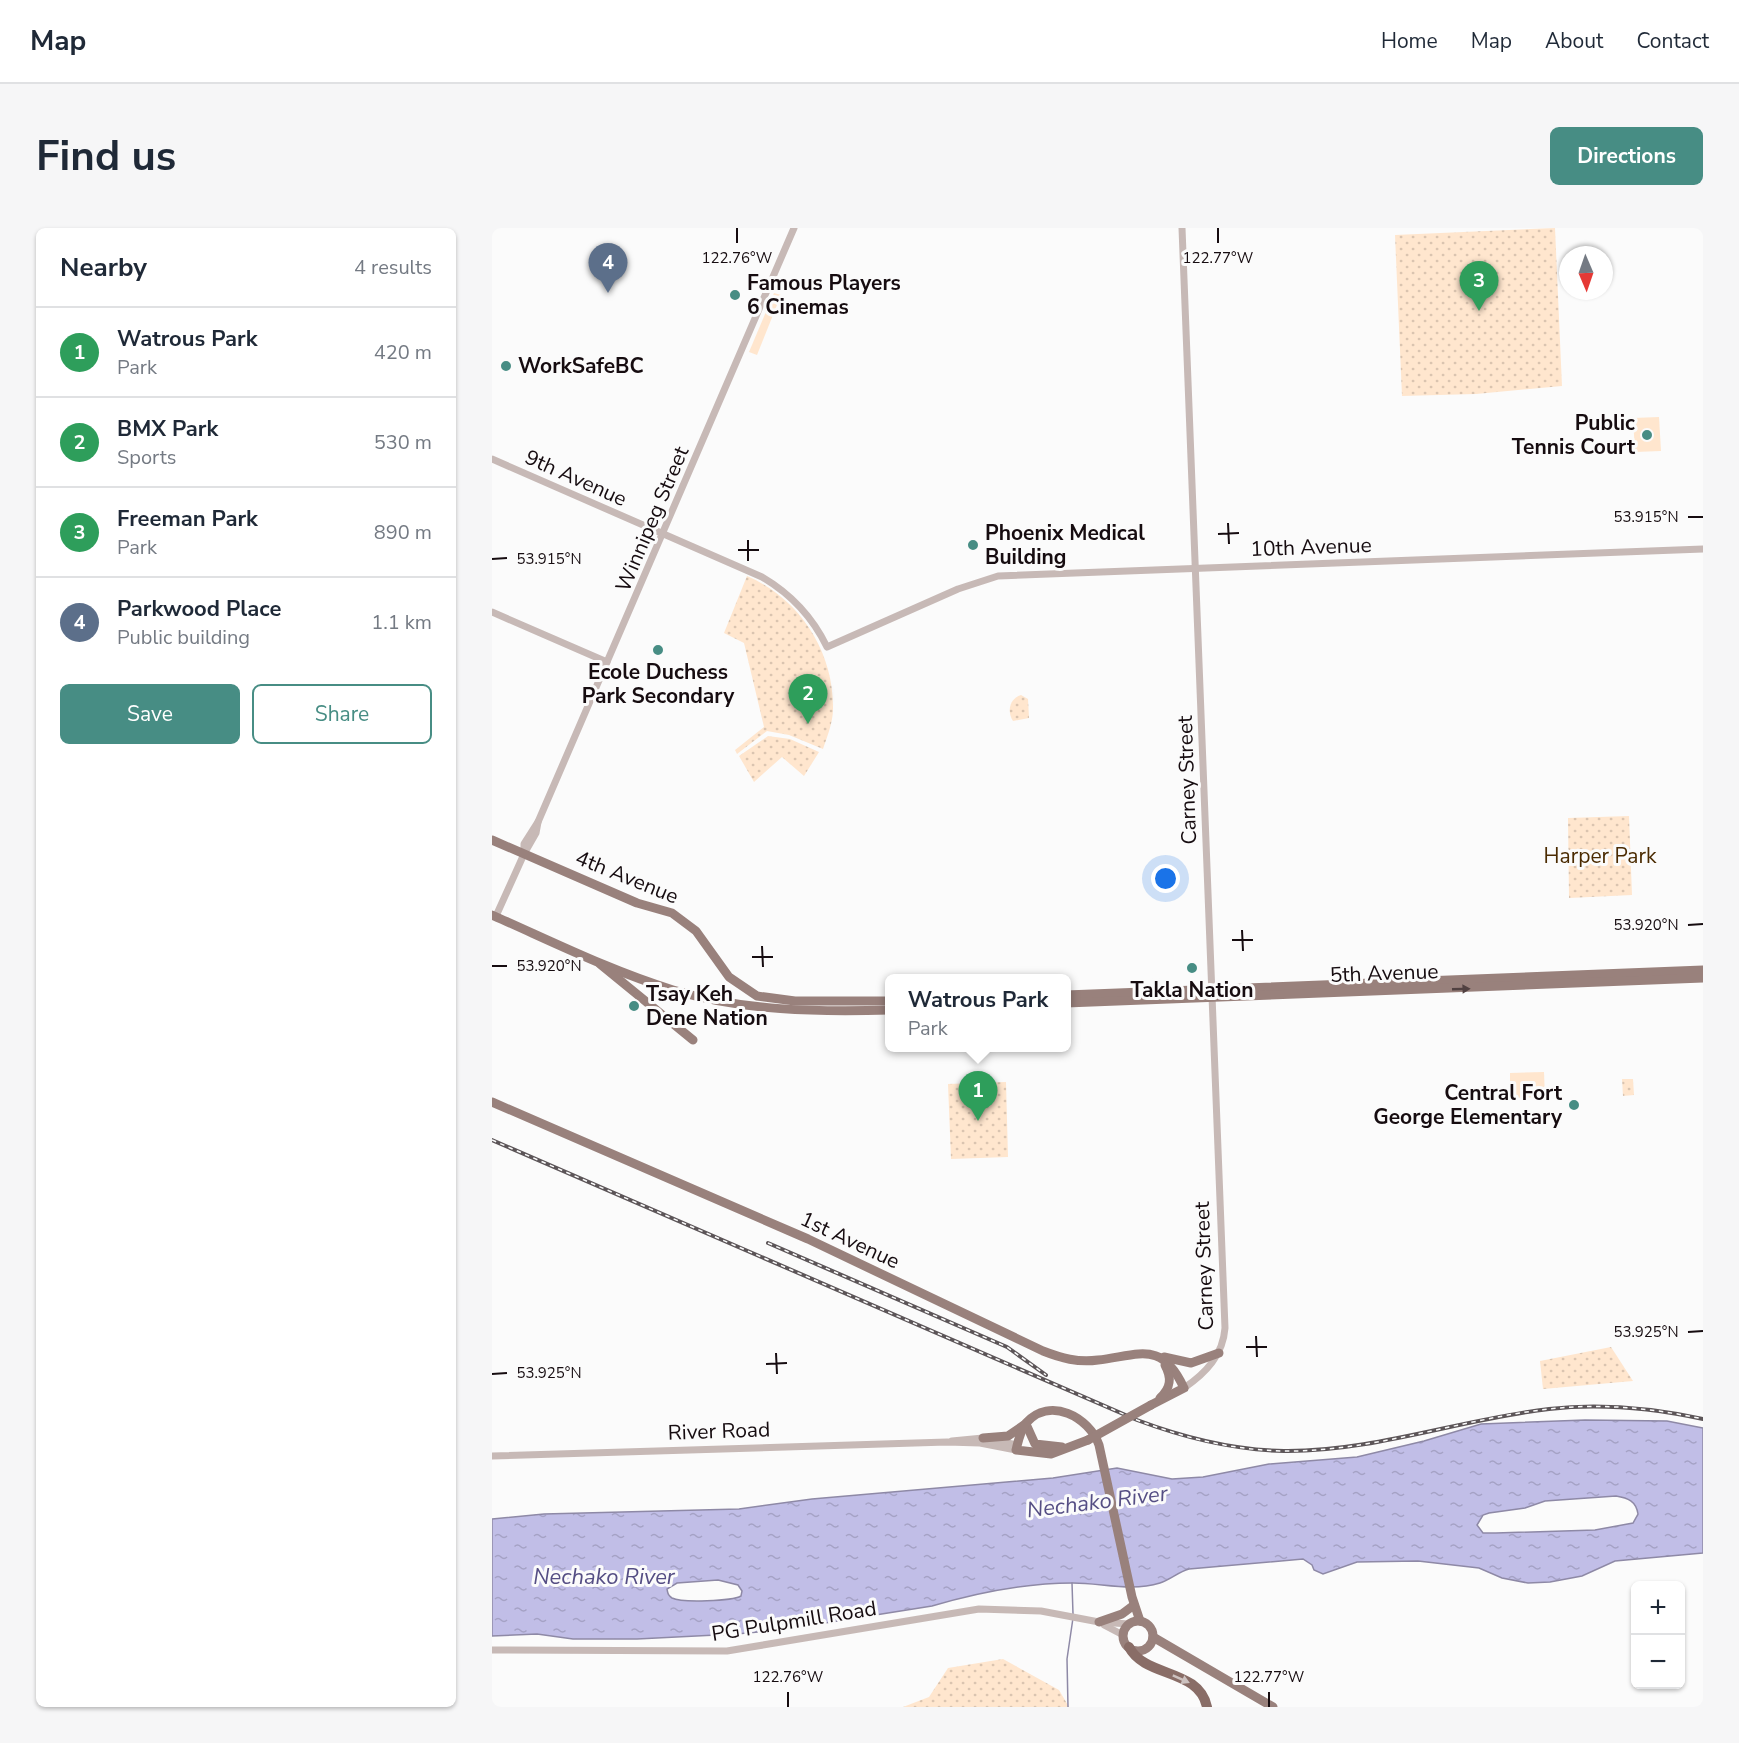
<!DOCTYPE html>
<meta charset="utf-8">
<style>
:root{--surface:#fff;--page:#f6f6f7;--text:#1f2937;--muted:#747a83;--line:#e0e1e3;--accent:#478d84}
body{margin:0;font-family:"Nunito Sans",sans-serif;background:var(--page);color:var(--text)}
.controls{position:absolute;right:18px;bottom:18px;display:grid;overflow:hidden;border-radius:9px;box-shadow:0 2px 4px #0004}
.controls button{width:54px;height:54px;display:grid;place-items:center;padding:0;border:0;border-bottom:2px solid var(--line);background:var(--surface);color:var(--text);font:30px sans-serif}
.compass{position:absolute;left:1067px;top:18px;width:54px;height:54px;border-radius:50%;background:var(--surface);box-shadow:0 2px 4px #0004;rotate:178deg}
.you{position:absolute;left:674px;top:651px;width:21px;height:21px;margin:-15px;border:4px solid #fff;border-radius:50%;background:#1a73e8;box-shadow:0 0 0 9px #1a73e833}
.badge{display:grid;place-items:center;width:39px;height:39px;border-radius:50%;background:var(--accent);color:#fff;font-size:20px;font-weight:700}
.pin{position:absolute;translate:-50% -50px;filter:drop-shadow(0 2px 3px #0008)}
.pin::after{content:'';position:absolute;top:32px;width:21px;height:18px;background:inherit;clip-path:polygon(0 0,100% 0,50% 100%)}
.popup{position:absolute;left:393px;top:746px;width:186px;height:78px;box-sizing:border-box;display:grid;place-content:center;border-radius:9px;background:var(--surface);filter:drop-shadow(0 2px 4px #0005);font-size:20px;white-space:nowrap;color:var(--muted)}
.popup b{font-size:22px;color:var(--text)}
.popup::after{content:'';position:absolute;left:50%;top:100%;margin-left:-12px;border:12px solid transparent;border-top-color:var(--surface)}
.list{margin:0;padding:0;list-style:none}
h2{display:flex;justify-content:space-between;align-items:center;height:78px;margin:0;padding:0 24px;font-size:26px}
h2 small{font-size:20px;font-weight:400;color:var(--muted)}
.list li{display:grid;grid-template-columns:39px 1fr auto;gap:18px;align-items:center;box-sizing:border-box;height:90px;padding:0 24px;border-top:2px solid var(--line)}
.list b{display:block;font-size:22px;white-space:nowrap}
.list p{margin:0;font-size:20px;white-space:nowrap;color:var(--muted)}
.list em{font-size:20px;font-style:normal;color:var(--muted)}
.actions{display:flex;gap:12px;padding:18px 24px}
.actions a{flex:1;padding:14px 0;border:2px solid var(--accent);border-radius:9px;text-align:center;font-size:21px;color:var(--accent)}
.actions .main{background:var(--accent);color:#fff}
.map{position:relative;flex:none;width:1211px;height:1479px;overflow:hidden;border-radius:9px}
header{display:flex;align-items:center;gap:36px;box-sizing:border-box;height:84px;padding:0 30px;background:var(--surface);border-bottom:2px solid var(--line)}
header strong{font-size:28px}
nav{display:flex;gap:33px;margin-inline-start:auto;font-size:21px}
.intro{display:flex;align-items:center;justify-content:space-between;box-sizing:border-box;height:144px;padding:0 36px}
h1{margin:0;font-size:42px}
.button{padding:15px 27px;border-radius:9px;background:var(--accent);color:#fff;font-size:21px;font-weight:700}
main{display:flex;gap:36px;padding:0 36px}
aside{flex:1;background:var(--surface);border-radius:9px;box-shadow:0 2px 4px #0004}
.map>svg:first-child{display:block}
.green{fill:#ffe6ce}
.park{fill:url(#park-dots)}
.water{fill:url(#water-ripples);stroke:#8e89a6;stroke-width:1.5;fill-rule:evenodd}
.lines{fill:none;stroke-linecap:round;stroke-linejoin:round}
.stream{stroke:#8e89a6;stroke-width:1.5}
.minor{stroke:#c7b9b6;stroke-width:7}
.major{stroke:#99817c;stroke-width:9}
.highway{stroke:#896d67;stroke-width:10}
.rail-casing{stroke:#5c5558;stroke-width:4}
.rail{stroke:#fbfbfb;stroke-width:1.5;stroke-dasharray:4.5;stroke-linecap:butt}
.major-bridge{stroke:#99817c;stroke-width:9}
.oneway{fill:#514141}
.oneway2{fill:#cdc2c0}
.ticks{fill:none;stroke:#160c10;stroke-width:2}
.poi-dot{fill:#478d84;stroke:#fbfbfb;stroke-width:2}
.labels{text-anchor:middle;stroke-width:6;stroke-linejoin:round;paint-order:stroke}
.poi-label{font-size:21px;font-weight:bold;fill:#160c10;stroke:#fbfbfb;text-anchor:start}
.street-label{font-size:21px;fill:#160c10;stroke:#fbfbfb}
.park-label{font-size:21px;fill:#4b2b02;stroke:#fbfbfb}
.water-label{font-size:22px;font-style:italic;fill:#554e84;stroke:#fbfbfb}
.ticks-label{font-size:15px;text-anchor:middle;fill:#160c10;stroke:#fbfbfb;stroke-width:6;stroke-linejoin:round;paint-order:stroke}
</style>
<header>
<strong>Map</strong>
<nav><a>Home</a><a>Map</a><a>About</a><a>Contact</a></nav>
</header>
<div class="intro"><h1>Find us</h1><a class="button">Directions</a></div>
<main>
<aside>
<h2>Nearby<small>4 results</small></h2>
<ul class="list">
<li><span class="badge" style="background:#2e9e5b">1</span><div><b>Watrous Park</b><p>Park</p></div><em>420 m</em></li>
<li><span class="badge" style="background:#2e9e5b">2</span><div><b>BMX Park</b><p>Sports</p></div><em>530 m</em></li>
<li><span class="badge" style="background:#2e9e5b">3</span><div><b>Freeman Park</b><p>Park</p></div><em>890 m</em></li>
<li><span class="badge" style="background:#5c6f8a">4</span><div><b>Parkwood Place</b><p>Public building</p></div><em>1.1 km</em></li>
</ul>
<div class="actions"><a class="main">Save</a><a>Share</a></div>
</aside>
<div class="map">
<svg width="1211" height="1479" viewBox="0 0 1211 1479">
<defs>
<pattern id="park-dots" width="8" height="8" patternUnits="userSpaceOnUse" patternTransform="scale(1.5)"><rect width="8" height="8" fill="#ffe6ce"/><path d="M2 2h.1M6 6h.1" fill="none" stroke="#dac4b0" stroke-width="1.8" stroke-linecap="round"/></pattern>
<pattern id="water-ripples" width="26" height="14" patternUnits="userSpaceOnUse" patternTransform="scale(1.5)"><rect width="26" height="14" fill="#c1bee7"/><path d="M2 4q2-2 4 0t4 0M15 11q2-2 4 0t4 0" fill="none" stroke="#a5a2c5"/></pattern>
</defs>
<rect width="100%" height="100%" fill="#fbfbfb"/>
<g class="green">
<polygon points="282,65 289,67 265,127 257,124"/>
<polygon points="1167,189 1169,223 1143,224 1141,190"/>
<polygon points="1052,844 1053,869 1018,870 1018,845"/>
</g>
<g class="park">
<polygon points="1063,0 1070,158 984,166 910,168 903,7"/>
<path d="M 255,348 C 308,371 342,424 341,481 C 341,494 335,509 331,521 L 297,507 L 275,503 L 245,526 L 243,522 L 272,499 L 252,415 L 232,405 Z"/>
<path d="M 529,467 L 536,471 L 537,490 L 521,493 C 515,484 517,471 529,467 Z"/>
<polygon points="276,508 298,511 327,524 312,548 290,529 262,554 247,528"/>
<polygon points="1137,588 1140,667 1077,670 1076,590"/>
<polygon points="1130,851 1141,851 1142,867 1131,868"/>
<polygon points="514,854 516,929 459,931 456,856"/>
<polygon points="1119,1119 1141,1153 1051,1161 1048,1133"/>
<polygon points="511,1431 567,1462 577,1479 411,1479 437,1469 456,1440"/>
</g>
<path class="water" d="M 1093,1192 L 1175,1193 L 1211,1200 L 1211,1325 L 1123,1333 L 1090,1348 L 1058,1354 L 1036,1355 L 1010,1350 L 987,1340 L 926,1333 L 865,1334 L 831,1346 L 822,1342 L 820,1337 L 811,1331 L 697,1341 C 686,1344 678,1352 668,1355 C 639,1364 610,1355 581,1355 C 535,1355 484,1365 440,1378 L 289,1402 L 244,1406 L 145,1411 L 81,1411 L 45,1406 L 0,1408 L 0,1291 L 52,1286 L 247,1281 L 320,1271 L 561,1250 L 625,1240 L 680,1251 L 711,1249 L 777,1236 L 865,1229 L 932,1213 L 989,1196 ZM 1124,1268 C 1136,1270 1144,1273 1146,1286 L 1141,1295 L 1103,1302 L 1004,1305 L 991,1305 L 985,1297 L 991,1287 L 997,1285 L 1033,1280 L 1053,1273 ZM 226,1352 L 246,1357 L 250,1363 L 249,1368 C 240,1373 190,1375 180,1370 C 175,1367 176,1365 175,1361 L 185,1355 Z"/>
<g class="lines">
<g class="stream">
<polyline points="580,1355 581,1386"/>
<polyline points="576,1479 575,1431 581,1390"/>
</g>
<g class="minor">
<path d="M 690,0 L 733,1100 C 731,1127 714,1145 692,1160"/>
<path d="M 0,231 L 270,349 C 299,366 320,388 335,419 L 466,361 L 506,348 L 1211,321"/>
<polyline points="0,384 115,434"/>
<polyline points="32,626 32,616 46,594 302,0"/>
<polyline points="4,688 32,626 44,605 46,594"/>
<polyline points="460,1213 491,1210 525,1217"/>
<polyline points="0,1228 455,1214 488,1215 524,1222"/>
<polyline points="612,1397 631,1407"/>
<polyline points="0,1422 235,1423 487,1381 549,1383 607,1394 637,1396"/>
</g>
<g class="major">
<polyline points="0,612 145,675 180,685 204,703 237,749 265,768 303,773 398,773"/>
<path d="M 0,687 C 59,713 119,743 181,762 C 251,783 325,784 398,782"/>
<polyline points="108,736 201,812"/>
<polyline points="574,767 1211,742"/>
<polyline points="574,775 1211,750"/>
<path d="M 0,874 L 316,1011 L 551,1123 C 569,1130 586,1135 606,1132 C 648,1127 670,1112 692,1160 L 659,1177"/>
<polyline points="672,1129 699,1135 727,1125"/>
<path d="M 668,1170 C 679,1160 680,1150 673,1137"/>
<polyline points="534,1196 543,1216 570,1219"/>
<polyline points="491,1210 516,1208 532,1197"/>
<path d="M 596,1212 L 559,1226 L 524,1222 C 526,1214 528,1203 534,1195 C 558,1168 597,1189 607,1217 L 640,1369 L 648,1393"/>
<circle cx="646" cy="1408" r="15"/>
<polyline points="607,1394 630,1386 642,1377"/>
<polyline points="661,1409 781,1479"/>
</g>
<path class="highway" d="M 637,1419 C 653,1450 707,1440 715,1479"/>
<g class="rail-casing">
<g id="rail">
<path d="M 0,912 L 645,1192 C 693,1210 740,1222 792,1223 C 881,1224 969,1191 1057,1181 C 1109,1175 1160,1180 1211,1191"/>
<polyline points="276,1015 515,1119 554,1147"/>
</g>
</g>
<use href="#rail" class="rail"/>
<polyline class="major-bridge" points="596,1212 659,1177"/>
</g>
<defs><path id="oneway-solid" d="M-6-.8H1V-3.2L6.5 0L1 3.2V.8H-6Z" transform="scale(1.5)"/></defs>
<use class="oneway" href="#oneway-solid" transform="translate(969 761) rotate(-2)"/>
<use class="oneway2" href="#oneway-solid" transform="translate(689 1451) rotate(24)"/>
<path class="ticks" d="M 245,0 L 245,15M 726,0 L 726,15M 1196,289 L 1211,289M 736,295 L 737,316M 726,306 L 747,305M 256,312 L 256,333M 246,322 L 267,322M 0,331 L 15,330M 1196,697 L 1211,696M 750,702 L 751,723M 740,712 L 761,712M 270,718 L 271,739M 260,729 L 281,729M 0,738 L 15,738M 1196,1104 L 1211,1103M 764,1108 L 765,1129M 754,1119 L 775,1119M 284,1125 L 285,1146M 274,1136 L 295,1135M 0,1146 L 15,1145M 296,1464 L 296,1479M 777,1464 L 777,1479"/>
<g class="poi-dot">
<circle cx="243" cy="67" r="6"/>
<circle cx="14" cy="138" r="6"/>
<circle cx="1155" cy="207" r="6"/>
<circle cx="481" cy="317" r="6"/>
<circle cx="166" cy="422" r="6"/>
<circle cx="700" cy="740" r="6"/>
<circle cx="142" cy="778" r="6"/>
<circle cx="1082" cy="877" r="6"/>
</g>
<g class="labels">
<g class="poi-label">
<text x="255" y="62">Famous Players<tspan x="255" dy="24">6 Cinemas</tspan></text>
<text x="26" y="145">WorkSafeBC</text>
<text x="1143" y="202" text-anchor="end">Public<tspan x="1143" dy="24">Tennis Court</tspan></text>
<text x="493" y="312">Phoenix Medical<tspan x="493" dy="24">Building</tspan></text>
<text x="166" y="451" text-anchor="middle">Ecole Duchess<tspan x="166" dy="24">Park Secondary</tspan></text>
<text x="700" y="769" text-anchor="middle">Takla Nation</text>
<text x="154" y="773">Tsay Keh<tspan x="154" dy="24">Dene Nation</tspan></text>
<text x="1070" y="872" text-anchor="end">Central Fort<tspan x="1070" dy="24">George Elementary</tspan></text>
</g>
<g class="street-label">
<text transform="translate(84 250) rotate(24)" y="7">9th Avenue</text>
<text transform="translate(160 291) rotate(-67)" y="7">Winnipeg Street</text>
<text transform="translate(819 319) rotate(-2)" y="7">10th Avenue</text>
<text transform="translate(695 552) rotate(-92)" y="7">Carney Street</text>
<text transform="translate(135 649) rotate(22)" y="7">4th Avenue</text>
<text transform="translate(892 745) rotate(-2)" y="7">5th Avenue</text>
<text transform="translate(358 1012) rotate(25)" y="7">1st Avenue</text>
<text transform="translate(712 1038) rotate(-92)" y="7">Carney Street</text>
<text transform="translate(227 1203) rotate(-2)" y="7">River Road</text>
<text transform="translate(302 1393) rotate(-9)" y="7">PG Pulpmill Road</text>
</g>
<g class="park-label">
<text x="1108" y="635">Harper Park</text>
</g>
<g class="water-label">
<text transform="translate(605 1273) rotate(-7)" y="8">Nechako River</text>
<text x="112" y="1356">Nechako River</text>
</g>
</g>
<g class="ticks-label">
<text x="245" y="35">122.76°W</text>
<text x="726" y="35">122.77°W</text>
<text x="1154" y="294">53.915°N</text>
<text x="57" y="336">53.915°N</text>
<text x="1154" y="702">53.920°N</text>
<text x="57" y="743">53.920°N</text>
<text x="1154" y="1109">53.925°N</text>
<text x="57" y="1150">53.925°N</text>
<text x="296" y="1454">122.76°W</text>
<text x="777" y="1454">122.77°W</text>
</g>
</svg>
<div class="controls">
<button>+</button>
<button>−</button>
</div>
<svg class="compass" viewBox="-18 -18 36 36"><path d="M0-13l5 13h-10z" fill="#e53935"/><path d="M0 13l5-13h-10z" fill="#747a83"/></svg>
<div class="you"></div>
<div class="pin badge" style="left:486px;top:893px;background:#2e9e5b">1</div>
<div class="popup"><b>Watrous Park</b>Park</div>
<div class="pin badge" style="left:316px;top:496px;background:#2e9e5b">2</div>
<div class="pin badge" style="left:987px;top:83px;background:#2e9e5b">3</div>
<div class="pin badge" style="left:116px;top:65px;background:#5c6f8a">4</div>
</div>
</main>
